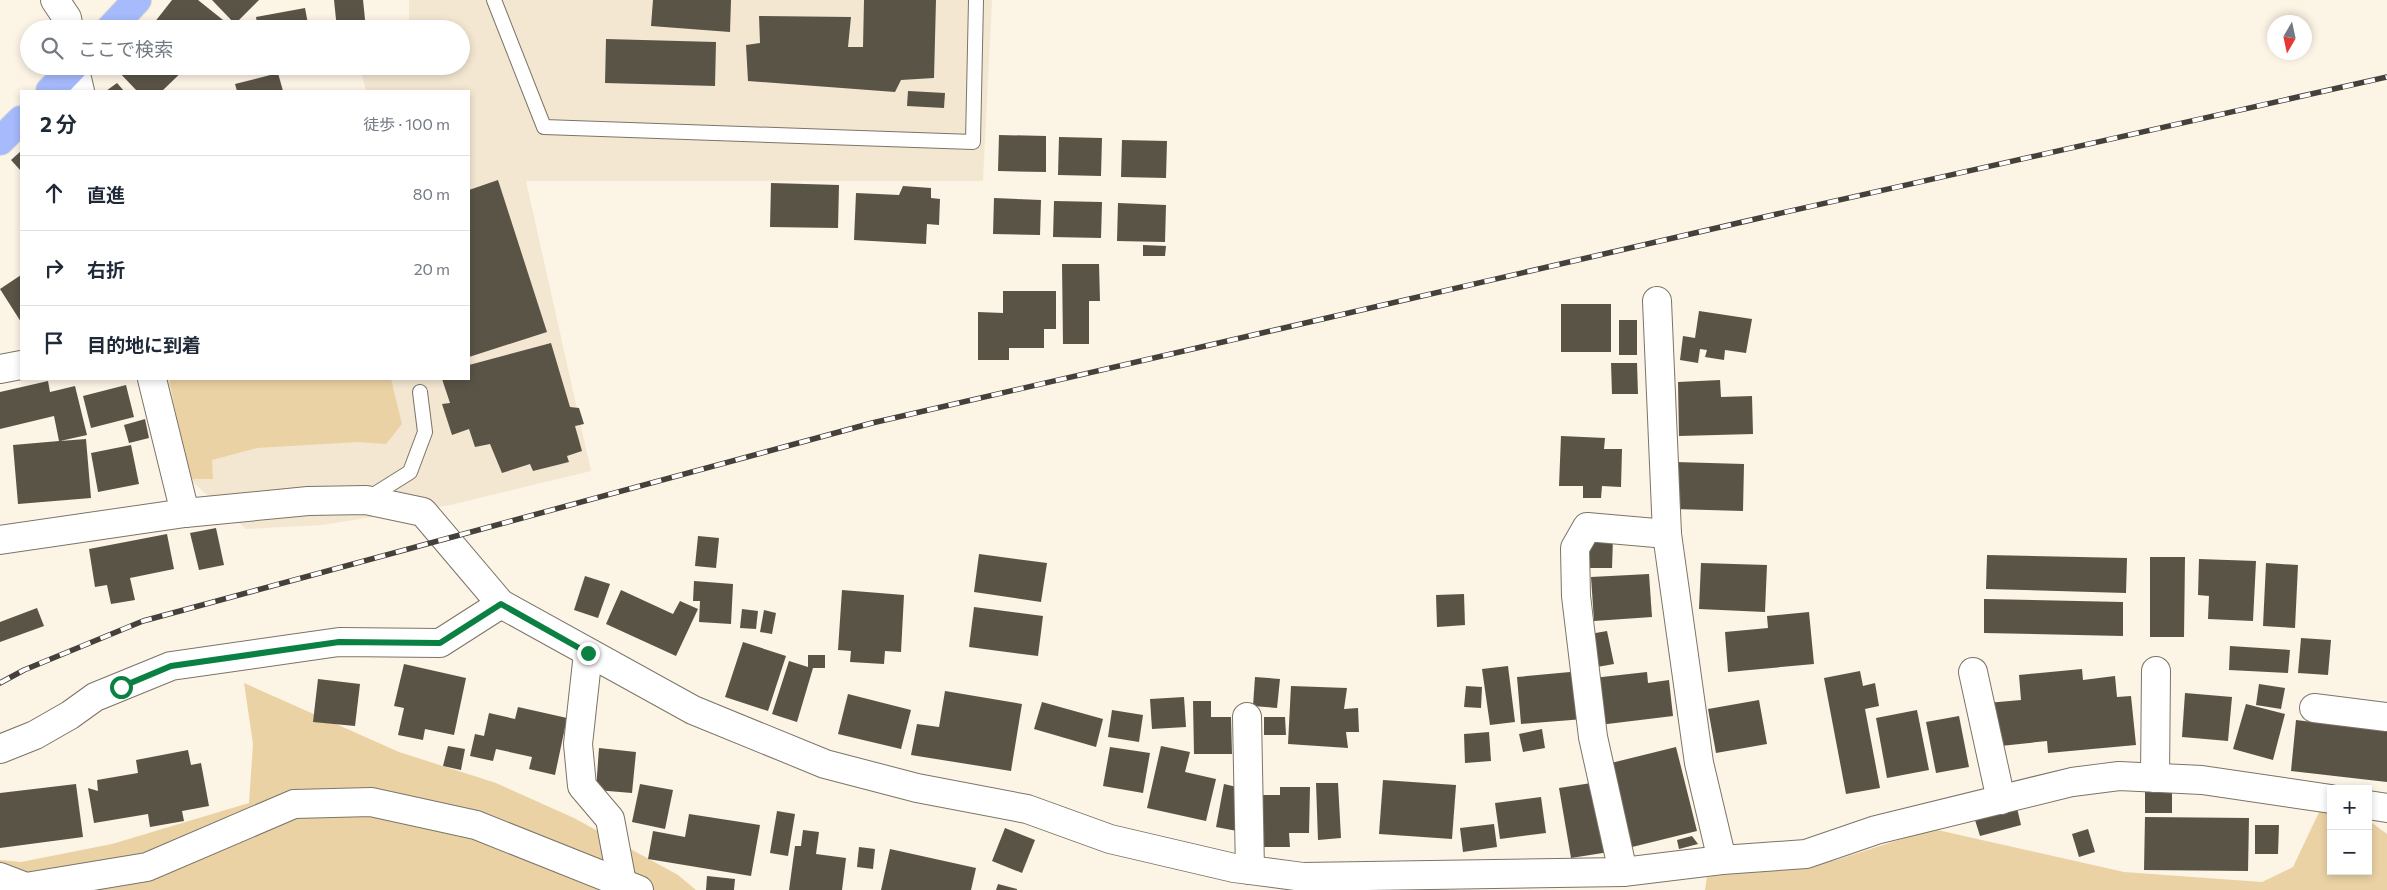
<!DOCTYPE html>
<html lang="ja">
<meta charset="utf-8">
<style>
:root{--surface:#fff;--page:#f6f6f7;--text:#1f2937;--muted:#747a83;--line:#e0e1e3}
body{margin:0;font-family:Commissioner,"Noto Sans JP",sans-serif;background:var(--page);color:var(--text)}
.controls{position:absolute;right:15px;bottom:15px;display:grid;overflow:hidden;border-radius:0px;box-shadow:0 2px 8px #0003}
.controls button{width:45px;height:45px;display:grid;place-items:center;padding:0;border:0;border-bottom:1px solid var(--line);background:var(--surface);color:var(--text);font:25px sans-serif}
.compass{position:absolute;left:2267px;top:15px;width:45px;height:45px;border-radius:50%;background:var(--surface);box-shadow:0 2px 8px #0003;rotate:189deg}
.stop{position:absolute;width:15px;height:15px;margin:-11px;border:4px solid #0b8043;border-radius:50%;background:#fff}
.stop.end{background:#0b8043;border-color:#fff;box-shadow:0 1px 5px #0008}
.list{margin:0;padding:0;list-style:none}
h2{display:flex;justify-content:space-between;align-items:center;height:65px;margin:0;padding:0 20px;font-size:21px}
h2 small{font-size:16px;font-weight:400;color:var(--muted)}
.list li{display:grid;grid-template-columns:32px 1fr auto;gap:15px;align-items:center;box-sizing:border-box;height:75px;padding:0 20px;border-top:1px solid var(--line)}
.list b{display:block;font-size:19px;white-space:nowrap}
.list em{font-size:16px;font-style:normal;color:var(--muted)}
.icon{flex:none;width:28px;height:28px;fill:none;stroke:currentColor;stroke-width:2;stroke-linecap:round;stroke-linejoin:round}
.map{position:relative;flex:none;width:2387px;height:890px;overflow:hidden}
.search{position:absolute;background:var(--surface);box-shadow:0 2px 8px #0003;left:20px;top:20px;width:450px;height:55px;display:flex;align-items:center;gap:12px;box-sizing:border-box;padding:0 18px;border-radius:28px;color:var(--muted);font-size:19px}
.panel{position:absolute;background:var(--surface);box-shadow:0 2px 8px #0003;left:20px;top:90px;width:450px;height:290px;border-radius:0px}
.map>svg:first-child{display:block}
.built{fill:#f3e7d1}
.green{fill:#ebd2a4}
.building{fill:#5a5447}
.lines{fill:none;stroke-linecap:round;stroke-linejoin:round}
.lane-casing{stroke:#7b7467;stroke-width:16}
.street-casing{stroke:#7b7467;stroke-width:30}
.highway-casing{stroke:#dad9d8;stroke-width:30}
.lane{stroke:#fff;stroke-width:14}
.street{stroke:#fff;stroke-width:28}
.highway{stroke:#a6bafc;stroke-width:28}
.rail-casing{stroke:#45413a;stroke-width:5.5}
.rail{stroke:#fff;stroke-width:4;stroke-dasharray:11;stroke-linecap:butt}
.route{stroke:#0b8043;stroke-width:6}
</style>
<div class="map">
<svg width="2387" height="890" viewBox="0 0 2387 890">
<rect width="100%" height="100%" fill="#fcf4e5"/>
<polygon class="built" points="409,0 992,0 983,181 526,181 591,471 450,505 322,525 246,529 189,479 162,379 469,379 469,91 366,91 360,66 461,66 461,29 409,29"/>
<g class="green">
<polygon points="169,379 391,379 402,424 386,444 358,442 257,448 212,460 213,479 189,479"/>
<polygon points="244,683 399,752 496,783 574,818 678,875 696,890 0,890 0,860 21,862 112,844 249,803 253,744"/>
<polygon points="2320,810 2331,812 2331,871 2368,871 2368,820 2387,834 2387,890 1705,890 1707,877 1836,860 1933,829 2124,872 2262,882 2293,867"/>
</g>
<g class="building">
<polygon points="172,0 198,0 228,24 224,29 161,29 154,23"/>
<polygon points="212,0 259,0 235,24"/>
<polygon points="334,0 363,0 366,29 337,29"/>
<polygon points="653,0 731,0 730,32 651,26"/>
<polygon points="864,0 936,0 934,78 901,80 895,92 748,81 746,45 760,43 759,16 851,17 848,47 863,47"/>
<polygon points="305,8 309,29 258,29 256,17"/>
<polygon points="606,39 716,42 715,86 605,83"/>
<polygon points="121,66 188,66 162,91 137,91 117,70"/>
<polygon points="231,66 263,66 264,68 240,75"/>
<polygon points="278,73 283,91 237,91 235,84"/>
<polygon points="117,83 124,91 106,91"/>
<polygon points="908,91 945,93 944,108 907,106"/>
<polygon points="999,135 1046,136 1046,172 998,171"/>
<polygon points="1059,137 1102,138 1101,176 1058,175"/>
<polygon points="1122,140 1167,141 1166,178 1121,177"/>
<polygon points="21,151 21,171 11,160"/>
<polygon points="498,180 547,332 469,357 469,190"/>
<polygon points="771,183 839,185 838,228 770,227"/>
<polygon points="903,186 931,188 931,198 940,199 939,225 927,224 926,244 854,240 856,193 899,195"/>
<polygon points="994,198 1041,200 1040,235 993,234"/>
<polygon points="1054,201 1102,202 1101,238 1053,237"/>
<polygon points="1118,203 1166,205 1165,242 1117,241"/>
<polygon points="1143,245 1166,246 1165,256 1143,256"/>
<polygon points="1062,264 1099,264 1100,301 1089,301 1089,344 1063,344"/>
<polygon points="21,275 21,322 0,289"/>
<polygon points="1003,291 1056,291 1056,329 1044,329 1044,348 1009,348 1009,360 978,360 978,312 1003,313"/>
<rect x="1561" y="304" width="50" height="48"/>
<polygon points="1699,311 1752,319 1746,353 1725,350 1724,360 1705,357 1707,350 1700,349 1698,363 1680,360 1683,336 1695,338"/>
<rect x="1619" y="320" width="18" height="35"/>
<polygon points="551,343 570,407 579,408 584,424 575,426 582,451 567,456 569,462 533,471 530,464 502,473 490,444 475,447 469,429 452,435 442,404 450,403 442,379 469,379 469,365"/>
<polygon points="1611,363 1637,363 1638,394 1612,394"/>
<polygon points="1720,380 1721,397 1752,396 1753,434 1679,436 1678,382"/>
<polygon points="48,381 50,392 75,386 87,435 60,441 86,439 91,498 18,504 13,445 59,441 54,416 0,429 0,392"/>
<polygon points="126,385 134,417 91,428 83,396"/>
<polygon points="145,419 149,438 129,443 124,425"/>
<polygon points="1561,436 1605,438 1604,449 1622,449 1621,487 1602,486 1601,498 1583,498 1583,486 1559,486"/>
<polygon points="131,445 139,484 98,492 91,453"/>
<polygon points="1675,462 1744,464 1743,511 1674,509"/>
<polygon points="216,528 224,565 199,570 190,533"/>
<polygon points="167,534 174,569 130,578 135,600 111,604 107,585 95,587 89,549"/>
<polygon points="698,536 719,538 716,568 695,566"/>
<polygon points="1590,537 1613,538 1612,568 1589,568"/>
<polygon points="979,554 1047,563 1041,602 974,592"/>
<polygon points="1987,555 2127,558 2126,593 1986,589"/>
<polygon points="2150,557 2185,557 2184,637 2150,637"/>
<polygon points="2199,559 2256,561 2253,621 2208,619 2209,596 2198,595"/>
<polygon points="1701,563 1767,565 1765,612 1699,609"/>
<polygon points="2266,563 2298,565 2295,628 2263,626"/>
<polygon points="1649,574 1652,617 1594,621 1591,577"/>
<polygon points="585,576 610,584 598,618 574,610"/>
<polygon points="694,581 733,584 731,624 699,622 700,601 693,601"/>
<polygon points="621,590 673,614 680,601 698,609 676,656 606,624"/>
<polygon points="842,590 904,595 901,652 885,651 884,664 850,662 851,651 838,650"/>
<polygon points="1464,594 1465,625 1437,627 1436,595"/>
<polygon points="1984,599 2123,602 2123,636 1984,633"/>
<polygon points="974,607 1043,616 1038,656 969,647"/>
<polygon points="37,608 44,626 0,642 0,622"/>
<polygon points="742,609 758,611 756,629 740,628"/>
<polygon points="764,610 776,613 772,634 760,632"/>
<polygon points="1809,612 1814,664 1728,672 1725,632 1768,628 1767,616"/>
<polygon points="1607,631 1614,664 1597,667 1590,634"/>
<polygon points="2301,638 2331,640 2328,675 2298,673"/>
<polygon points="743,642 786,656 768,711 725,697"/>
<polygon points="2230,646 2290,650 2288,673 2229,670"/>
<polygon points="808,655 825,655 825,668 813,668 797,722 772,714 789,661 808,667"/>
<polygon points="404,664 466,678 454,735 425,729 423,740 398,735 404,708 394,706"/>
<polygon points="1508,666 1515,722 1490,725 1482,669"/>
<polygon points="2082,669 2083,680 2115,676 2117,697 2131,696 2136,745 2048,753 2047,741 1991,747 1987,703 2021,700 2019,675"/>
<polygon points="1581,671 1584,719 1521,724 1517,677"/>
<polygon points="1860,671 1863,686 1875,683 1879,706 1865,709 1880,788 1846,794 1824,678"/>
<polygon points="1647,672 1648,683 1669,680 1673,716 1599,725 1593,678"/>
<polygon points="1255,677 1280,679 1277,708 1253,706"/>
<polygon points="318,679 360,684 355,726 313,722"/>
<polygon points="2259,684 2285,688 2281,709 2256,705"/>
<polygon points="1291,686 1347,688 1344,709 1358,708 1359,732 1346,732 1348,748 1288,744"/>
<polygon points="1466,686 1482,687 1481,708 1464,707"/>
<polygon points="945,691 1022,704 1011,771 911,755 917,724 939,727"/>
<polygon points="2185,693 2232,697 2228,741 2182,737"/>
<polygon points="848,694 911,710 901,749 838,734"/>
<polygon points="1184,697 1186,727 1152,729 1150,699"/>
<polygon points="1759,700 1767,744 1716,753 1708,709"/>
<polygon points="1193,701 1211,701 1211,717 1231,717 1232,754 1194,754"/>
<polygon points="1042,702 1103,719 1096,747 1034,729"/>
<polygon points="2246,704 2285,714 2273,760 2233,749"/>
<polygon points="518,707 567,718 555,775 529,769 532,757 496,749 493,761 470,756 475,734 484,736 489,713 515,719"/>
<polygon points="1112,710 1143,715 1139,742 1108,737"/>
<polygon points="1917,710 1929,770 1887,778 1876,718"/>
<polygon points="1959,716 1969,767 1936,773 1926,722"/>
<polygon points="1264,717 1285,717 1286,735 1264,735"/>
<polygon points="2296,720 2387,731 2387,782 2291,771"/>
<polygon points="1542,729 1545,748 1523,752 1519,734"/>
<polygon points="1489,732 1491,761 1465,763 1464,734"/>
<polygon points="448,746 465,749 461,770 443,766"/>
<polygon points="1161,746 1190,752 1185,772 1216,779 1206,821 1147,808"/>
<polygon points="1110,747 1150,753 1143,793 1103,786"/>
<polygon points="1676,747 1697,831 1628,848 1607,764"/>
<polygon points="599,748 636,752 632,793 596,790"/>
<polygon points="188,750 191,765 201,763 209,806 182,811 184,821 150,827 148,814 94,823 88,788 98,791 97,780 138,773 136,760"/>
<polygon points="1383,780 1456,785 1452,839 1379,834"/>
<polygon points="1598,782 1609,852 1571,858 1559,788"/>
<polygon points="1316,783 1338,783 1341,838 1318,840"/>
<polygon points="76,784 83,837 0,848 0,793"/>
<polygon points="640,784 673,790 665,829 632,822"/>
<polygon points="1224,784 1245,789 1237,831 1216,827"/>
<polygon points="1280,787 1310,787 1309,833 1289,833 1290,847 1261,847 1262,795 1280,795"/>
<rect x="2145" y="792" width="27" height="21"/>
<polygon points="1541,797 1546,833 1500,839 1495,803"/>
<polygon points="2017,808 2021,825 1980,836 1975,820"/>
<polygon points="777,811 795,814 788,856 770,853"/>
<polygon points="689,814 760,825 751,876 648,859 653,831 685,837"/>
<polygon points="2145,817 2249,818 2248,871 2144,870"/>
<polygon points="1494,824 1497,847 1463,852 1460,828"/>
<polygon points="2255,825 2279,825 2278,854 2255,854"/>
<polygon points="1005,828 1035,840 1022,873 992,861"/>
<polygon points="2088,829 2095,852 2079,857 2072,834"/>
<polygon points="803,830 819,832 816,854 846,858 842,890 789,890 795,846 801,846"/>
<polygon points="1692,836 1698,844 1679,849 1677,840"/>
<polygon points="859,847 875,849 873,869 857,867"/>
<polygon points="890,849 976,868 971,890 881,890"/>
<polygon points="707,876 735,879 734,890 706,890"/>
<polygon points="998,884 1017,889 1017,890 996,890"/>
</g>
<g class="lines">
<g class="lane-casing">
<g id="lane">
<polyline points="494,0 544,127 973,142 976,0"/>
<polyline points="367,499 410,472 425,432 420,392"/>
</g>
</g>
<g class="street-casing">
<g id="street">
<polyline points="55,0 67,18 69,29"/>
<polyline points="74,66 80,91"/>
<polyline points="1657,301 1667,534 1699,763 1722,860"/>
<polyline points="0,369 21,365"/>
<polyline points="152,379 185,513"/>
<polyline points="0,540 185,513 308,501 366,500 423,512 501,604 693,710 825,764 917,788 1027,809 1110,839 1234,868 1303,877 1623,872 1722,860 1806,854 1876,830 2072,782 2119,776 2202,780 2331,799"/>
<polyline points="588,653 578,744 582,786 610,819 622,883"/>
<polyline points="1973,672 2001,800"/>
<polyline points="2314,708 2387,717"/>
<polyline points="1247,717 1250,870"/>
<polyline points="0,749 35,735 70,715 95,697 171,666 339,642 440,643 501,604"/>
<polyline points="2155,778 2156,671"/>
<polyline points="2368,805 2387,808"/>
<polyline points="1623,872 1593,737 1576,596 1575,548 1587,527 1667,534"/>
<polyline points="0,877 26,887 147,867 294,804 371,802 476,825 639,890"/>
</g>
</g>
<g class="highway-casing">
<g id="highway">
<polyline points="110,29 137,0"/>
<polyline points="50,91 74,66"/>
<polyline points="0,141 21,120"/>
</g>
</g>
<use href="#lane" class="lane"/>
<use href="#street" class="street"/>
<use href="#highway" class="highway"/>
<g class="rail-casing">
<polyline id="rail" points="0,683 24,670 143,621 872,423 1777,214 2387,77"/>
</g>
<use href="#rail" class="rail"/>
</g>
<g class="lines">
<polyline class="route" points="121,687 171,666 339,642 440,643 501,604 588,653"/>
</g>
</svg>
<div class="controls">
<button>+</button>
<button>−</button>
</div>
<svg class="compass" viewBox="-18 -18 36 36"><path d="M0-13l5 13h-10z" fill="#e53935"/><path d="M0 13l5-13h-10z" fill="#747a83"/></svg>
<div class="stop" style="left:121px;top:687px"></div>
<div class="stop end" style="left:588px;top:653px"></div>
<div class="search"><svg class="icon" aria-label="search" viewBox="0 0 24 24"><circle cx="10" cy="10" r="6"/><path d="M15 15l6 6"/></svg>ここで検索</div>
<section class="panel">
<h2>2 分<small>徒歩 · 100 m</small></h2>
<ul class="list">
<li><svg class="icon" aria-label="ahead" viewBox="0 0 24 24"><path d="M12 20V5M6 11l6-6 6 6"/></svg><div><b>直進</b></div><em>80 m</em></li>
<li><svg class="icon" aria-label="right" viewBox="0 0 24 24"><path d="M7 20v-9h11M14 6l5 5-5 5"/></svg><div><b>右折</b></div><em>20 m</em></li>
<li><svg class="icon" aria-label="arrive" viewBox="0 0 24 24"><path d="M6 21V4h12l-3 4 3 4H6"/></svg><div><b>目的地に到着</b></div></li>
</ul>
</section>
</div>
